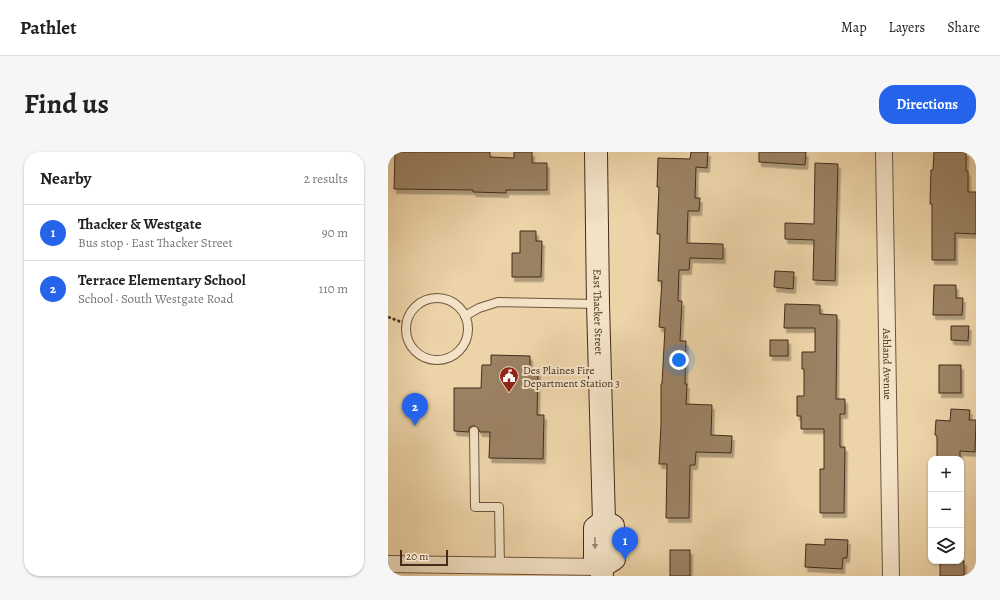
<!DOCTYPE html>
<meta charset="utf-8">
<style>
:root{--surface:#fff;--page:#f6f6f6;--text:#222;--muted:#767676;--line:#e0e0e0;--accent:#2563eb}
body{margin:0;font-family:Alegreya,serif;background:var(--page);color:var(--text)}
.controls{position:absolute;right:12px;bottom:12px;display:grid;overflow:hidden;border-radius:8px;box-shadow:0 1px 3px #0004}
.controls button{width:36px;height:36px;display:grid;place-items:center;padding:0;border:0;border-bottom:1px solid var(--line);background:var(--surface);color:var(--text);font:20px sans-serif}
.scale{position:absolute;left:12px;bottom:10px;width:48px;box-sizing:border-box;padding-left:4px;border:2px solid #442b1b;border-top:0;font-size:11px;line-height:14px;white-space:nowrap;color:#442b1b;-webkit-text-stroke:3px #f3e2c6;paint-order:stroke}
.you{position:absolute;left:291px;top:208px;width:14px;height:14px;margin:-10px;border:3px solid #fff;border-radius:50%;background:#1a73e8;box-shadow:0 0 0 6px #1a73e833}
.badge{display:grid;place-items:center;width:26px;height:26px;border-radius:50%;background:var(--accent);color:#fff;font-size:13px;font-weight:700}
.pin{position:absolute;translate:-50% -33px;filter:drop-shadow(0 1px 2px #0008)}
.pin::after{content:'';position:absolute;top:21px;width:14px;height:12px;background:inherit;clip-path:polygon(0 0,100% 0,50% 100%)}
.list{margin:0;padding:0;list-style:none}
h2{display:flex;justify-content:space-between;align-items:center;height:52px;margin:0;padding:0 16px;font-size:17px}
h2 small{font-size:13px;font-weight:400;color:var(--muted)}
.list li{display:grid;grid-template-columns:26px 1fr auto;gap:12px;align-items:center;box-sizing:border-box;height:56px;padding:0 16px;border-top:1px solid var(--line)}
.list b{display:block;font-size:15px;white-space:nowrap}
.list p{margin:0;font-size:13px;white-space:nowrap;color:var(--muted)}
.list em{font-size:13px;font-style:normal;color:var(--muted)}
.icon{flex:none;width:22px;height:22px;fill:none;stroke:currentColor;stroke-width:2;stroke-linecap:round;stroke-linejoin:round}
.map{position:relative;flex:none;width:588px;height:424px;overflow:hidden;border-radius:16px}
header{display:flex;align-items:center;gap:24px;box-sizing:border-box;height:56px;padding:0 20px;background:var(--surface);border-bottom:1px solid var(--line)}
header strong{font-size:19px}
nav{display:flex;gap:22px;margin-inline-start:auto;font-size:14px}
.intro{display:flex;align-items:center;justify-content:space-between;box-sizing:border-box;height:96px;padding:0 24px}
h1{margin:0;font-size:28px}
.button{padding:10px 18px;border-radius:16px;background:var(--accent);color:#fff;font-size:14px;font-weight:700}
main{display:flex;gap:24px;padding:0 24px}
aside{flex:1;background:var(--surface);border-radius:16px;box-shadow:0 1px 3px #0004}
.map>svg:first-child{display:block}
.building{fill:#9b8264;stroke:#442b1b;filter:url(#shadow)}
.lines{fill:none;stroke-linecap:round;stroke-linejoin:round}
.service-casing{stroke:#6e553e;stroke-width:10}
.minor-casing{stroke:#6e553e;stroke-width:18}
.secondary-casing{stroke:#442b1b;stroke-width:24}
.path{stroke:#442b1b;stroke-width:2.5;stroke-dasharray:3 2;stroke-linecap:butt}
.service{stroke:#f3e2c6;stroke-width:8}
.minor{stroke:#f3e2c6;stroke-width:16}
.secondary{stroke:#f3e2c6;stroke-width:22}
.oneway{fill:#9c8670}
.labels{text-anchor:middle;stroke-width:4;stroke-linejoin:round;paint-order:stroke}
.street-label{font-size:11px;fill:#442b1b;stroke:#f3e2c6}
.poi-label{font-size:11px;fill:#442b1b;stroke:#f3e2c6;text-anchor:start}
</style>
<header>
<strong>Pathlet</strong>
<nav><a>Map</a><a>Layers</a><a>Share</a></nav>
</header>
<div class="intro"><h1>Find us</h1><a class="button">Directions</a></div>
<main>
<aside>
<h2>Nearby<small>2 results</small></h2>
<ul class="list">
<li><span class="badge">1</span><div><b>Thacker &amp; Westgate</b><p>Bus stop · East Thacker Street</p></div><em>90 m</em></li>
<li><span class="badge">2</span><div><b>Terrace Elementary School</b><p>School · South Westgate Road</p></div><em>110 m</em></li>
</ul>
</aside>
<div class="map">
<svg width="588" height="424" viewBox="0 0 588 424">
<defs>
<filter id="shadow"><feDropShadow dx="2.5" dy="4.5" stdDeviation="0" flood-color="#0004"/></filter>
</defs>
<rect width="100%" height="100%" fill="#ecd3a8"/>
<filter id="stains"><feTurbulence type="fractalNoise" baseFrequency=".005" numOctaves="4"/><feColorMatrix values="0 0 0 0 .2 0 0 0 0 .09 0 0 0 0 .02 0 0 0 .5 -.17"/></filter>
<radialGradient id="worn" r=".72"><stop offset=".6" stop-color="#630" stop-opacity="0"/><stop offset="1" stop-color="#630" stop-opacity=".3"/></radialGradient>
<g class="building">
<polygon points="7,0 102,0 102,5 126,6 126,0 144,0 144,11 159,11 159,38 118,38 118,41 85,40 85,38 6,37"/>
<polygon points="303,0 320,0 319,16 308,15 307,46 312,46 311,59 300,59 299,91 335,92 335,107 302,106 301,118 291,118 290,149 294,149 292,189 298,189 297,232 299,232 298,252 324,253 323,283 344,284 343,301 308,300 307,313 302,313 301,366 278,366 279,312 271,312 273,272 273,232 274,232 277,176 271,175 274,129 270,129 272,82 269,82 271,35 269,35 270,6 302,7"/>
<polygon points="371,0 418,0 417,13 371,10"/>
<polygon points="546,0 578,0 578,19 580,19 580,40 588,40 588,82 567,81 567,108 544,108 544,52 542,52 543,18 545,18"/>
<polygon points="427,11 450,12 447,129 425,128 426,88 397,87 397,71 426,72"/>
<polygon points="132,79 148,79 148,89 154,89 153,125 124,125 124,101 132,101"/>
<polygon points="387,119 406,120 405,137 386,135"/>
<polygon points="546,133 568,133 568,146 575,146 574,163 545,163"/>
<polygon points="397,152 432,153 432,162 449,163 448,247 457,247 457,262 452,262 452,295 457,295 456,361 432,361 432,317 436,317 436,277 413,277 413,264 409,264 409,244 416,244 416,217 414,217 414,200 427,200 427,176 396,176"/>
<polygon points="563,174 581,174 580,189 563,188"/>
<rect x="382" y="188" width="18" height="16"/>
<polygon points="103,203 142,204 142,219 150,219 149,263 156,263 155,307 101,306 102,280 92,280 90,276 86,274 84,274 81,276 81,280 66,279 66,236 93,236 94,213 103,213"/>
<rect x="551" y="213" width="22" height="28"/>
<polygon points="563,257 582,258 581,268 588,268 587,300 572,299 572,307 549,307 549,284 547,283 548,268 562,269"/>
<polygon points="437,387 460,388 459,406 455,406 454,417 417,415 418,392 437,393"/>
<rect x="282" y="398" width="20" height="26"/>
<rect x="552" y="409" width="24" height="15"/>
</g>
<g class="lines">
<g class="service-casing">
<g id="service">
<circle cx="49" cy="177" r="31"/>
<polyline points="77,164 91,156 110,150 209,152"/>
<polyline points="86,279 87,355 111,355 112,414"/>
</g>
</g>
<g class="minor-casing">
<g id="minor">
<path id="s1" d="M 496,0 L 503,424"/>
<polyline points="0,412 213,415"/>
</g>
</g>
<g class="secondary-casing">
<g id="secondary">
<path id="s2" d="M 208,0 L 210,152 L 216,369"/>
<polyline points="213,415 226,407 225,374 216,369"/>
<polyline points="214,424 213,415 207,406 207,376 216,369"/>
</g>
</g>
<polyline class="path" points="0,165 19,172"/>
<use href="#service" class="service"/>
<use href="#minor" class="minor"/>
<use href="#secondary" class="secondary"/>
</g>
<defs><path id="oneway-solid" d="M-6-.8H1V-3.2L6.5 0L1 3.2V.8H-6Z"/></defs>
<use class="oneway" href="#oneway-solid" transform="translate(207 391) rotate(90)"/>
<defs>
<g id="civic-pin" transform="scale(1)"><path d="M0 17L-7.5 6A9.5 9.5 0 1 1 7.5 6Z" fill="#8f2418" stroke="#f3e2c6"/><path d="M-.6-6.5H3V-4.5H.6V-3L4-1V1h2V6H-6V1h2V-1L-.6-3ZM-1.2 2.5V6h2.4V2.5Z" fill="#fff"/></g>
</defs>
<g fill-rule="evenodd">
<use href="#civic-pin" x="121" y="224"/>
</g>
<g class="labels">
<g class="street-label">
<text dy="4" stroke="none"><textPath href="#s2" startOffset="160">East Thacker Street</textPath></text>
<text dy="4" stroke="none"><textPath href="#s1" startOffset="212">Ashland Avenue</textPath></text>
</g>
<g class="poi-label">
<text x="135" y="222">Des Plaines Fire<tspan x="135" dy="13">Department Station 3</tspan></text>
</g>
</g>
<rect width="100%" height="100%" filter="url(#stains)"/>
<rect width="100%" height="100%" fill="url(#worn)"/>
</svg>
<div class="controls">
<button>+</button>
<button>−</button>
<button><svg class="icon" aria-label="layers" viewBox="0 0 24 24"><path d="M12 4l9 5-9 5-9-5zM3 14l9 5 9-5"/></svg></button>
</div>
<div class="scale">20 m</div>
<div class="you"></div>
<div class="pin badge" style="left:237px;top:408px">1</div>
<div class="pin badge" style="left:27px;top:274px">2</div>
</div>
</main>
